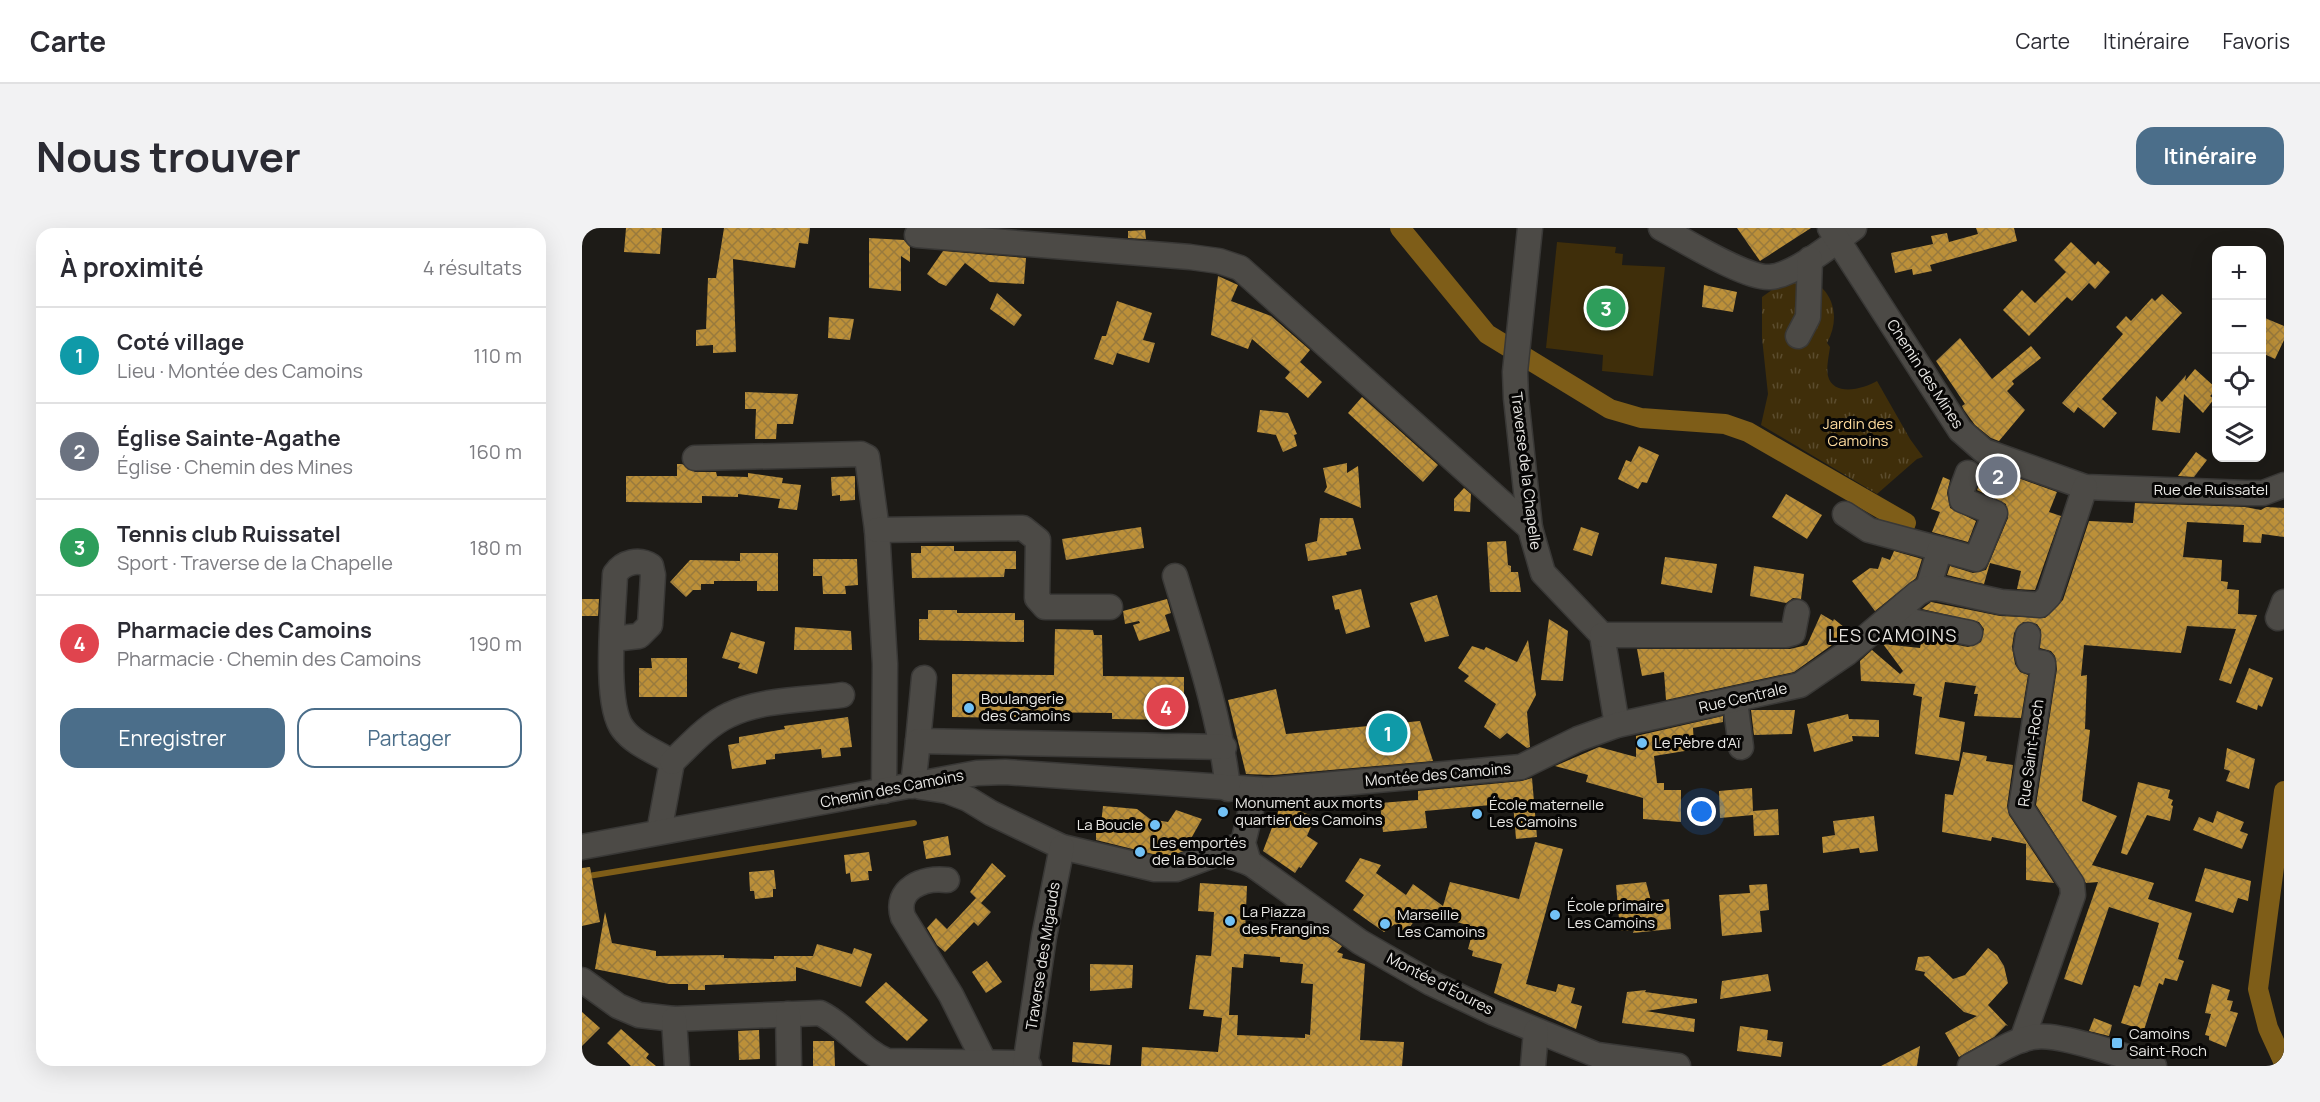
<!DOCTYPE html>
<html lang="fr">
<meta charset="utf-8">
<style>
:root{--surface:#fff;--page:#f2f2f3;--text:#2b2b33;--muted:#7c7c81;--line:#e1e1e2;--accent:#4b6e8a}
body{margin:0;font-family:Manrope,sans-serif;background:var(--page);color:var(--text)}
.controls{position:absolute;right:18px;top:18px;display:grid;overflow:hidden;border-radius:12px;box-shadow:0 6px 24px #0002}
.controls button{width:54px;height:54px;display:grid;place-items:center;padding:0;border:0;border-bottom:2px solid var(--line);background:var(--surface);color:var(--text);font:30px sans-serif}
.you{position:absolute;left:1120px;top:584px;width:21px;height:21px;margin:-15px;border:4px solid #fff;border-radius:50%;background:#1a73e8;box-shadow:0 0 0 9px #1a73e833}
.badge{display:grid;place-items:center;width:39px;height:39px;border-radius:50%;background:var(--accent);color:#fff;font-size:20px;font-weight:700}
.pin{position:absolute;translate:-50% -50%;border:3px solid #fff;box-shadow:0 2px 6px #0006}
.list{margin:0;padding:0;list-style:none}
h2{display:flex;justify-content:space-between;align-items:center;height:78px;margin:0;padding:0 24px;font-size:26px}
h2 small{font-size:20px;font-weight:400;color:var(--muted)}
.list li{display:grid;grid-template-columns:39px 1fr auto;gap:18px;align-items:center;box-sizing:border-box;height:96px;padding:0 24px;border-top:2px solid var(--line)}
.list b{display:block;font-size:22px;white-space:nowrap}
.list p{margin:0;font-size:20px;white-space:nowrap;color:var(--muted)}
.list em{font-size:20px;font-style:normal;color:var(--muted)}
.actions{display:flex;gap:12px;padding:18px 24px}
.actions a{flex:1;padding:14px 0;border:2px solid var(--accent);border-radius:18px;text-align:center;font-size:21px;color:var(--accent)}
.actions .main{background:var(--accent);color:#fff}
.icon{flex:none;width:33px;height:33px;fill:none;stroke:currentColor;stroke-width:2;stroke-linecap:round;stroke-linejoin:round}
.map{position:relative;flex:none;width:1702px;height:838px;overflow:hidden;border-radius:18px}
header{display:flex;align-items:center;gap:36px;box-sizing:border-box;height:84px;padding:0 30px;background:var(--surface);border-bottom:2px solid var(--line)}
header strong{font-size:28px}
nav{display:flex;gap:33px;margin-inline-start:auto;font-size:21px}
.intro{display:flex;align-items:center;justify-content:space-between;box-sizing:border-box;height:144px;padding:0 36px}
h1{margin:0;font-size:42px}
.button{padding:15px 27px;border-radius:18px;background:var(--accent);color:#fff;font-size:21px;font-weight:700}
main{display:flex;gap:36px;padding:0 36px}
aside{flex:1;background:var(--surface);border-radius:18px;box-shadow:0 6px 24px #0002}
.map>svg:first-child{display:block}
.park{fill:url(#park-tufts)}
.pitch{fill:#3f2e0a}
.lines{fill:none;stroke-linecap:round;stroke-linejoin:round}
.stream{stroke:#7e5d18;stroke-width:6}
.canal{stroke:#7e5d18;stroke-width:20}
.building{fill:url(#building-cross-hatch);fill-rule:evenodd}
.minor-casing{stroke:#393836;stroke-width:27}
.minor{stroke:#4c4a46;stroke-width:24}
.poi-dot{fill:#72c1f5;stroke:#070605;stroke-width:2}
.labels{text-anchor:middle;stroke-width:6;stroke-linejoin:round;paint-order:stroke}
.street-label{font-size:15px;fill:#eae9e6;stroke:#070605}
.park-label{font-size:15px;fill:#ffdc9e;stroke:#070605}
.poi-label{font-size:15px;fill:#eae9e6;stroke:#070605;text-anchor:start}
.quarter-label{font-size:18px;letter-spacing:1.5px;fill:#e6e3de;stroke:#070605}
</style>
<header>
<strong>Carte</strong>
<nav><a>Carte</a><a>Itinéraire</a><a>Favoris</a></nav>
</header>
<div class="intro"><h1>Nous trouver</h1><a class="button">Itinéraire</a></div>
<main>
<aside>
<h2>À proximité<small>4 résultats</small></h2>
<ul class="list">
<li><span class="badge" style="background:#0f9aa8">1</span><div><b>Coté village</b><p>Lieu · Montée des Camoins</p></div><em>110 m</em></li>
<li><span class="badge" style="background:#6b7280">2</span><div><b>Église Sainte-Agathe</b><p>Église · Chemin des Mines</p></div><em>160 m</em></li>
<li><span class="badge" style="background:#2e9e5b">3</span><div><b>Tennis club Ruissatel</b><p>Sport · Traverse de la Chapelle</p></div><em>180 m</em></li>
<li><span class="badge" style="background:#e0444e">4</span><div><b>Pharmacie des Camoins</b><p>Pharmacie · Chemin des Camoins</p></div><em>190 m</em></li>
</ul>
<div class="actions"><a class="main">Enregistrer</a><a>Partager</a></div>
</aside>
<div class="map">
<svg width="1702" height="838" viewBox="0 0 1702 838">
<defs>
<pattern id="park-tufts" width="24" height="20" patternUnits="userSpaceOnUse" patternTransform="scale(1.5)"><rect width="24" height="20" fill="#3f2e0a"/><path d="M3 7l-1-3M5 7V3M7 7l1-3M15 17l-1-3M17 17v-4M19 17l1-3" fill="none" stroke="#5b4c2e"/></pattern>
<pattern id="building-cross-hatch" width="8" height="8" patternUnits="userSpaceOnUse" patternTransform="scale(1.5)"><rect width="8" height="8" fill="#bc9039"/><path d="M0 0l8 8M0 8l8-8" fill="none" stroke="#997a3d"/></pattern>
</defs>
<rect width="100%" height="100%" fill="#1d1b17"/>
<path class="park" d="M 1211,47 C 1247,51 1262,84 1245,115 L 1248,119 C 1247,127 1244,140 1246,148 C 1251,169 1282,161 1295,153 L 1328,211 L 1341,229 L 1335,231 L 1295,266 L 1179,197 L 1186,166 L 1180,110 L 1180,69 Z"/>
<polygon class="pitch" points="975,14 1034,19 1033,25 1041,26 1040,37 1083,39 1071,148 1020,143 1021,127 964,120"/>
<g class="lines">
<polyline class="stream" points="0,649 332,595"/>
<g class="canal">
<polyline points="818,0 905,106 1028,181 1059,190 1143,196 1166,204 1324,295"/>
<polyline points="1702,563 1676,761 1686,800 1702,835"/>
</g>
</g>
<g class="building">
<polygon points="44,0 80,0 78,26 42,24"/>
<polygon points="142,0 228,0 226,16 217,15 213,40 151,31 154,124 131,125 131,117 114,118 114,102 124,101 126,50 134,50"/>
<polygon points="1155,0 1229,0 1178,33"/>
<polygon points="1394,0 1432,0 1435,13 1348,37 1350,43 1331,47 1330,41 1313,45 1309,25 1351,16 1349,8 1365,5 1367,14 1396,6"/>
<polygon points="563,2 564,11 546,10 546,3"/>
<polygon points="287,10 322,12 328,19 328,34 319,28 319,63 287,60"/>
<polygon points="1489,14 1513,37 1516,33 1528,44 1513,61 1507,55 1490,73 1485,69 1447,108 1421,82 1440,62 1453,75 1484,44 1472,32"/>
<polygon points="361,23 444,30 442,56 408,54 383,35 364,58 357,55 345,46"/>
<polygon points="636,48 656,57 649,73 689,88 728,122 718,134 740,154 726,170 703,150 708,144 670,111 666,121 629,107"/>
<polygon points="1122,57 1155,64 1151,84 1120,79"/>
<polygon points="415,65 440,87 432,98 408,81"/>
<polygon points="1580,66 1600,85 1520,171 1535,185 1522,200 1496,179 1492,185 1480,175 1541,106 1534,99 1544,88 1549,93 1570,70 1573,73"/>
<polygon points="535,73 570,85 561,112 573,115 567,135 535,125 531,137 512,131 520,108 524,108"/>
<polygon points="247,89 272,91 268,112 246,110"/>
<polygon points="1683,90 1702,98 1702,112 1693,131 1680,125 1680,99"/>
<polygon points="1378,110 1410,151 1449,118 1459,130 1430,153 1432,156 1425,163 1443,182 1417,213 1409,210 1393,197 1382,182 1380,178 1383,176 1354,133"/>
<polygon points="1613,141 1635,161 1628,168 1632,171 1621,185 1602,166 1598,205 1570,202 1574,168 1580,174 1604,147 1603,153"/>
<polygon points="163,164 216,166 211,196 195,196 194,211 173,211 174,181 163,181"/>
<polygon points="780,169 856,237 841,254 766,185"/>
<polygon points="678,182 706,185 715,206 712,207 715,218 701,224 694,207 675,204"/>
<polygon points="1057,218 1077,227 1065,255 1060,254 1056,261 1036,251 1044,232 1049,234"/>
<polygon points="1614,224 1625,232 1612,249 1596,248"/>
<polygon points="765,235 765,245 776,238 779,280 742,264 745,259 741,240"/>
<polygon points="95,236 100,236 113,244 134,244 135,248 166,249 166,245 201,250 200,255 219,257 215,282 196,280 198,271 156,266 156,269 120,268 120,275 44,274 44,248 95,248"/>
<polygon points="1397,236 1475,264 1467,284 1479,288 1453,362 1435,361 1439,343 1408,335 1402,356 1365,347 1368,338 1391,345 1404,342 1426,290 1424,276 1395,262 1400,249"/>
<polygon points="273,248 273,272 258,273 258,267 250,268 249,249"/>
<polygon points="1361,249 1368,252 1365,265 1368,280 1394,293 1386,314 1350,304 1358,284 1349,281"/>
<polygon points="882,260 889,266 888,284 872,283 872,271"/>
<polygon points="1204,266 1240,287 1225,311 1190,289"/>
<polygon points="1553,275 1663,279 1679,282 1684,279 1702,280 1702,309 1680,306 1679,315 1661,314 1662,297 1605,294 1601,329 1640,332 1639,353 1646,354 1645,361 1657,362 1656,386 1675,387 1649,456 1637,452 1654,401 1605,398 1599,425 1502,417 1499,448 1505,447 1503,501 1508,502 1500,573 1535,588 1510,637 1572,655 1566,671 1610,685 1596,731 1602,733 1595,753 1583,750 1581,757 1577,755 1562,802 1539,795 1552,757 1558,759 1577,695 1527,679 1500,757 1482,751 1516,654 1504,655 1454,577 1475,441 1473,428 1469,423 1458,420 1459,402 1455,396 1441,394 1432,405 1430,419 1433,436 1438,444 1446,447 1439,490 1392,488 1396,466 1392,466 1394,458 1363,454 1357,489 1383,494 1377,533 1333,526 1340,469 1331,467 1333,456 1279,453 1278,433 1290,422 1318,446 1321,443 1301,416 1338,420 1340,410 1386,419 1399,414 1402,401 1397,394 1340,381 1349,374 1418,388 1463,390 1481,372 1507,293 1551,295"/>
<polygon points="738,290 771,290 779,321 764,324 765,327 726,333 723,316 735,313"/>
<polygon points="559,299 562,320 484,332 480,311"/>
<polygon points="999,299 1017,305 1010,328 991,322"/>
<polygon points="924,313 926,337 929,338 929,344 936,344 939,364 908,364 905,314"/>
<polygon points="339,318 372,318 372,323 434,323 434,341 423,341 422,349 330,350 329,325 339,325"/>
<polygon points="1312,323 1340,331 1334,350 1293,383 1270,353 1288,340 1296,341 1300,329 1308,332"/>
<polygon points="158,325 196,325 196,363 175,363 175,353 132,353 132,356 119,356 119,362 111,362 104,369 88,354 108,332 158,333"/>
<polygon points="1083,329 1135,336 1130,365 1079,356"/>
<polygon points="231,331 275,331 276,357 263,358 264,366 241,366 240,348 231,348"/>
<polygon points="1172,338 1222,346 1219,371 1211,370 1204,375 1168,368"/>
<polygon points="779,361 788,399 764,406 757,381 753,382 750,368"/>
<polygon points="855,367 867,408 843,414 828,375"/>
<polygon points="0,371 17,371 16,388 0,388"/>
<polygon points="585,371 589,385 583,387 588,403 557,413 551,397 558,395 557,393 543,396 541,383"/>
<polygon points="346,382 375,382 375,385 433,385 433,392 442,392 442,414 337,412 337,391 346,391"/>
<polygon points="1239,386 1251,393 1252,391 1268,404 1212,444 1084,472 1082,444 1060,448 1055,421 1208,421 1225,417"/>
<polygon points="967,391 986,403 981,453 959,452"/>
<polygon points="213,399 269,403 270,422 212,422"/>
<polygon points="473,401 511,402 512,407 520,407 521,448 602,449 602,492 530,491 530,485 442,484 442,490 370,489 370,446 472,447"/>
<polygon points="149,404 183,414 175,446 156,440 158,435 140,430"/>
<polygon points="946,412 954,467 945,484 948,519 945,520 925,505 918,511 902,499 914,476 882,453 887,448 876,440 890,418 902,422 904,419 935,434"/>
<polygon points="69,430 105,430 105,469 57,469 57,440 70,440"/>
<polygon points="1667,440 1691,450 1680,479 1676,477 1675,482 1654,474"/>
<polygon points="694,461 704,506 838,493 851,533 691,547 664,546 646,472"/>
<polygon points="1169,482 1213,482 1210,506 1172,507"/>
<polygon points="1266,486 1267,491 1297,492 1297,509 1270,508 1271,513 1232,524 1225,496"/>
<polygon points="1141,488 1141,494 1111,500 1112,517 1109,517 1109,522 1072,528 1075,555 1082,555 1082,562 1099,562 1099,594 1061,591 1061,570 1004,554 1006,547 973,538 1017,519 1054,529 1054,508"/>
<polygon points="266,489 270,519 258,520 259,528 240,530 239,521 193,526 193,531 184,532 184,536 150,541 146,517 157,515 157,509 203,501 202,498"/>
<polygon points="1645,520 1673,531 1667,561 1644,553 1648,543 1642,541"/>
<polygon points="1381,524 1405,528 1404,533 1431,537 1425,578 1427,587 1472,655 1444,652 1444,616 1410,609 1409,613 1360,604 1363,566 1371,567"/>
<polygon points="950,550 955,609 934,611 931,575 843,583 845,600 801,604 798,575 836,572 836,563 940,553"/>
<polygon points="1556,554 1588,562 1586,570 1591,572 1589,577 1591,578 1588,593 1565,587 1545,627 1539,625"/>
<polygon points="1170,560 1171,583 1196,581 1197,607 1172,608 1171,587 1138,590 1137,563"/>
<polygon points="699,576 733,589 725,608 736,615 719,640 717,639 713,645 681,623"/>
<polygon points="521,578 555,581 568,591 586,594 594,582 620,591 602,623 591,627 575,627 514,612 514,605 518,605"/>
<polygon points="1635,583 1662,594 1658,603 1666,606 1660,621 1611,602 1617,589 1631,595"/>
<polygon points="1292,588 1296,623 1278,625 1277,620 1241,625 1240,609 1253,607 1251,593"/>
<polygon points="366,608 369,627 344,631 341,613"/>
<polygon points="953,614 981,621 944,756 974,764 976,756 993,760 989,775 1000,778 994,801 912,765 920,736 890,728 891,723 886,721 892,699 858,689 834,690 824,705 813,696 802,704 771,682 782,667 763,653 778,630 799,637 794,645 824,667 831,656 861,678 868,654 937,671"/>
<polygon points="287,624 290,643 286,643 287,652 269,654 268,645 264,646 262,627"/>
<polygon points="410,635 424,648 399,675 409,684 396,698 392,694 363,724 355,717 345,700 354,690 365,701 394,670 388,664"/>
<polygon points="8,639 18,694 0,698 0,640"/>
<polygon points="1623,640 1669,653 1666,673 1656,670 1651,685 1613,673"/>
<polygon points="192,642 194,661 191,661 191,669 173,671 172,663 168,663 167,644"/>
<polygon points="1064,654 1069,673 1087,671 1089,701 1051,705 1052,702 1038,703 1034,657"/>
<path d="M 618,655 L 665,658 L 663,704 L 725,708 L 726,696 L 760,718 L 755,724 L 761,726 L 760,730 L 783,736 L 778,812 L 822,814 L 820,838 L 559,838 L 560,819 L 636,824 L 640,790 L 621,788 L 622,782 L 607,781 L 614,727 L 629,728 L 630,717 L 632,684 L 616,683 ZM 662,726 L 698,729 L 698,734 L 721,736 L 719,755 L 731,756 L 728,807 L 723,806 L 723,810 L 655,807 L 656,787 L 647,787 L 650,739 L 661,740 Z"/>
<polygon points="1185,656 1187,682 1178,683 1180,704 1140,708 1137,667 1168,665 1167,657"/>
<polygon points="23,684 30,715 74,723 74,728 142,727 142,730 192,731 192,728 231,728 235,716 270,726 272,720 290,726 279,759 214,739 214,753 123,757 123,762 106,762 106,756 87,756 13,741"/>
<polygon points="1406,720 1415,727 1422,738 1426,755 1406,777 1426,798 1424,797 1412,809 1377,829 1363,805 1395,788 1382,784 1342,747 1343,744 1333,742 1336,729 1347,728 1371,751 1383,747"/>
<polygon points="405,733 420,754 404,765 390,744"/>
<polygon points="508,736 551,737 550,760 508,763"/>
<polygon points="1186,746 1189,763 1138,771 1140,753"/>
<polygon points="304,754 346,792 325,813 283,774"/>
<polygon points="1630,756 1648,762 1645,772 1651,773 1648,783 1656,785 1644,819 1627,812 1627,808 1623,807 1629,786 1623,785"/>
<polygon points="1064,762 1063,764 1115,771 1115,775 1064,783 1113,791 1112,804 1040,795 1045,764"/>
<polygon points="0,784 18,800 0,818"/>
<polygon points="1512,790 1530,797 1527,808 1507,803"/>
<polygon points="1158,798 1186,802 1185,812 1201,814 1199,829 1155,823"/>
<polygon points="39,801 67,826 64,830 74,838 49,838 25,815"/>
<polygon points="177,802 178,831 157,832 156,803"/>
<polygon points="231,813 252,813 253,838 231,838"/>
<polygon points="491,814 530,817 528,837 490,834"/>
<polygon points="1338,818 1335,838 1299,838"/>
</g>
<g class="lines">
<g class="minor-casing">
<g id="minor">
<polyline points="948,0 933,144 934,170 948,300 961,345 1020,407 1035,497"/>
<path d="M 1079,0 C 1102,12 1164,51 1188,49 C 1213,47 1252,15 1272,0"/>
<polyline points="1248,0 1378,202 1402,223 1503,259 1665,265 1681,265 1702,257"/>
<polyline points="335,7 608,29 637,33 658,40 948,300"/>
<polyline points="1216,108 1226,89 1228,31"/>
<polyline points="113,230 279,226 285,229 295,302 303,436 302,563"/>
<polyline points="1263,286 1287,302 1358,321"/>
<polyline points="295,302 441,300 456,312 455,370 463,379 528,379"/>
<path d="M 593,348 C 614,418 638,487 646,561"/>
<polyline points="1346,360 1358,321 1394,331 1413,285 1380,272 1379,264 1386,245"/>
<polyline points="1309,389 1388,405"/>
<polyline points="1696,390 1702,374"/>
<polyline points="1020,407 1204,407 1211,405 1215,384"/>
<path d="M 31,411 L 57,408 L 68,397 L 71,347 L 69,338 C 57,330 41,334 33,346 C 32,380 21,476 41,501 C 52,516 74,524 90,534 L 77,604"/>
<polyline points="1153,473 1159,519"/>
<polyline points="336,513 342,450"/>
<path d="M 90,534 C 107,518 125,497 147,487 C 180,471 224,472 260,467"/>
<polyline points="331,558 336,513 642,519"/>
<polyline points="339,559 365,563 386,571 409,585 480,619 573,641 594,641 653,619"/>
<polyline points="0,619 395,545 423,544 686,562 939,539 996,511 1035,497 1218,457 1265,425 1336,365 1346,360 1356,360 1419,374 1458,377 1467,368 1503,259"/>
<polyline points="641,626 668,635 778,714 849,755 912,785 1015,827 1096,838"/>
<polyline points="667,635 661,615 669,582 669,561"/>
<path d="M 365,652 C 341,649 312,661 321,689 L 369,767 L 403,835"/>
<path d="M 0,752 L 36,778 L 57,787 L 92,791 L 238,785 C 263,797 279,822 305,833 L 443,835 L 447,838"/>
<polyline points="206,786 207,838"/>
<polyline points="92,791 95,838"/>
<polyline points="1440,812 1491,667 1490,656 1439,580 1461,441 1461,435 1447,433 1444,421 1446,407"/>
<polyline points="443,838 462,709 480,619"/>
<polyline points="951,838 954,803"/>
<path d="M 1388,838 C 1408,828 1429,813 1451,809 C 1475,804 1546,829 1572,838"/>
</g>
</g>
<use href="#minor" class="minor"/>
</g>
<g class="poi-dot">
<circle cx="387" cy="480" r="6"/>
<circle cx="1060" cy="515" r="6"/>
<circle cx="641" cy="584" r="6"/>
<circle cx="895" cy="586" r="6"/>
<circle cx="573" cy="597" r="6"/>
<circle cx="558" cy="624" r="6"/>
<circle cx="973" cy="687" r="6"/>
<circle cx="648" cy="693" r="6"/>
<circle cx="803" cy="696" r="6"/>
<rect x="1529" y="809" width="12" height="12" rx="3"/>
</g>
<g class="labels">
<g class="street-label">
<text transform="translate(1343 146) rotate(57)" y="5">Chemin des Mines</text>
<text transform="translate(944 243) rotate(83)" y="5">Traverse de la Chapelle</text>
<text x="1629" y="267">Rue de Ruissatel</text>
<text transform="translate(1161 470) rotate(-13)" y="5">Rue Centrale</text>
<text transform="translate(1449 525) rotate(-82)" y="5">Rue Saint-Roch</text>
<text transform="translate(856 547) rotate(-5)" y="5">Montée des Camoins</text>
<text transform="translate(310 561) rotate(-11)" y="5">Chemin des Camoins</text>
<text transform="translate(461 728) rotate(-81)" y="5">Traverse des Migauds</text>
<text transform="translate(858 756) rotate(27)" y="5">Montée d'Éoures</text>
</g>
<g class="park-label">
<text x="1276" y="201">Jardin des<tspan x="1276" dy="17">Camoins</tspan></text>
</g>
<g class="poi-label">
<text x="399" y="476">Boulangerie<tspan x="399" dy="17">des Camoins</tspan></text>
<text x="1072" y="520">Le Pèbre d'Aï</text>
<text x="653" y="580">Monument aux morts<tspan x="653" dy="17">quartier des Camoins</tspan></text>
<text x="907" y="582">École maternelle<tspan x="907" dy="17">Les Camoins</tspan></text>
<text x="561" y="602" text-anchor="end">La Boucle</text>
<text x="570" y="620">Les emportés<tspan x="570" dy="17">de la Boucle</tspan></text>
<text x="985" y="683">École primaire<tspan x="985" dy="17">Les Camoins</tspan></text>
<text x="660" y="689">La Piazza<tspan x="660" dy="17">des Frangins</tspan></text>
<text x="815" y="692">Marseille<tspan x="815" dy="17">Les Camoins</tspan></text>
<text x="1547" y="811">Camoins<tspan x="1547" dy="17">Saint-Roch</tspan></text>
</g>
<g class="quarter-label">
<text x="1311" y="414">LES CAMOINS</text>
</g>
</g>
</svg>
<div class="controls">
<button>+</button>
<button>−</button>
<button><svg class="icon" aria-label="locate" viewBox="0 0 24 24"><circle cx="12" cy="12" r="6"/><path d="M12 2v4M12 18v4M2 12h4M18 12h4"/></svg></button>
<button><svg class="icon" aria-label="layers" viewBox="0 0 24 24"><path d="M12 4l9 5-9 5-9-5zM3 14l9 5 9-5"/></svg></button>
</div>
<div class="you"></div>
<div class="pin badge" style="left:806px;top:505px;background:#0f9aa8">1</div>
<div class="pin badge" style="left:1416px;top:248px;background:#6b7280">2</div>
<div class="pin badge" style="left:1024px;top:80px;background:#2e9e5b">3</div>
<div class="pin badge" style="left:584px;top:479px;background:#e0444e">4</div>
</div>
</main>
